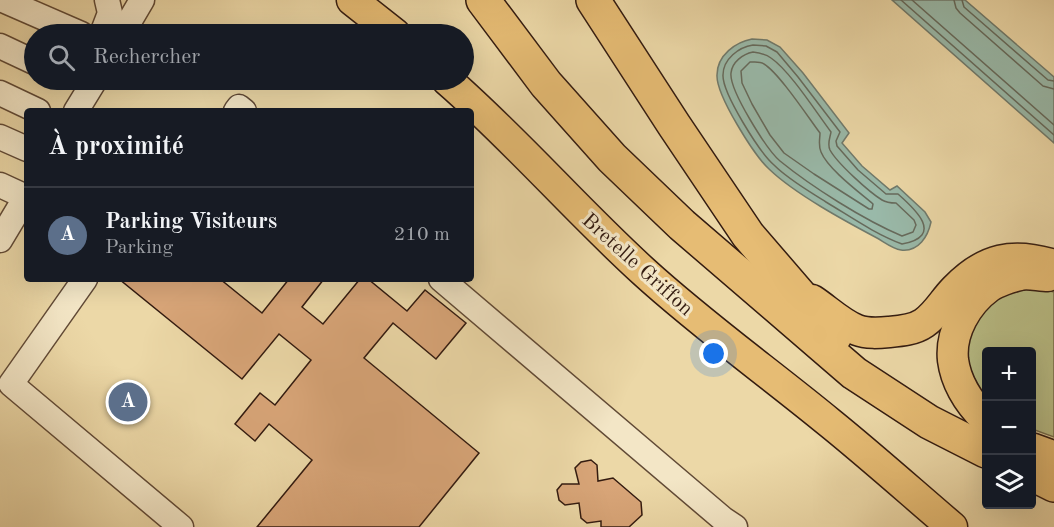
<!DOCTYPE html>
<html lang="fr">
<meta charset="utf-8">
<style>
:root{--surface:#171b24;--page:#20242c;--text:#f1f3f6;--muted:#9ea1a6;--line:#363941;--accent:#c59692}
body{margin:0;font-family:"Old Standard TT",serif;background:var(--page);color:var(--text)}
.controls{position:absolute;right:18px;bottom:18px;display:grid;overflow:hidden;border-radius:6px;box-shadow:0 6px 24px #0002}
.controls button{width:54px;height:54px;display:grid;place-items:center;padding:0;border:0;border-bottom:2px solid var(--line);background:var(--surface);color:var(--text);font:30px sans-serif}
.you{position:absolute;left:714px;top:354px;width:21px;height:21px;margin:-15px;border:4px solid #fff;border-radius:50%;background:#1a73e8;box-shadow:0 0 0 9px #1a73e833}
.badge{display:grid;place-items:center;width:39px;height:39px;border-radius:50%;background:var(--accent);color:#fff;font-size:20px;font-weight:700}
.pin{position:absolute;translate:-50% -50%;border:3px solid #fff;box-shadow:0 2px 6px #0006}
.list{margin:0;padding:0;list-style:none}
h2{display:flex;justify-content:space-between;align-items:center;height:78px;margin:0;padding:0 24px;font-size:26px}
h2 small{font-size:20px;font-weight:400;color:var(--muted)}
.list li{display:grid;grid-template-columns:39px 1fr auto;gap:18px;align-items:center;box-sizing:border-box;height:96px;padding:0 24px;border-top:2px solid var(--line)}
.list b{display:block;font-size:22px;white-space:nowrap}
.list p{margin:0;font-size:20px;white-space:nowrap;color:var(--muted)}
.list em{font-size:20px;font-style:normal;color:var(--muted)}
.icon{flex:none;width:33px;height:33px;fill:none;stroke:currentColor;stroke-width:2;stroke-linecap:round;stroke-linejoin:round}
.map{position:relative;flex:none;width:1054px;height:527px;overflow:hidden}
.search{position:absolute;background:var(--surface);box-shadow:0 6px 24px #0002;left:24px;top:24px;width:450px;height:66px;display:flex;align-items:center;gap:15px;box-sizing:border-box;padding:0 21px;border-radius:33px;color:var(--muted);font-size:22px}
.panel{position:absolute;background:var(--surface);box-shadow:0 6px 24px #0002;left:24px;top:108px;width:450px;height:174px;border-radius:6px}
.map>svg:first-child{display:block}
.green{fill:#b9be86;stroke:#766c4b;stroke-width:1.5}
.water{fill:#99b9a9;stroke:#707a6c;stroke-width:1.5}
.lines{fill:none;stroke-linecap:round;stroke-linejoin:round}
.shore{stroke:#666a5c;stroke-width:1.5}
.building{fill:#d8a578;stroke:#331b10;stroke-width:1.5}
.minor-casing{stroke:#614a36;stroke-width:27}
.major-casing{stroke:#331b10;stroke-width:33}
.highway-casing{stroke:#331b10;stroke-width:36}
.minor{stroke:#f3e6c6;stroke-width:24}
.major{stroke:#e6bc74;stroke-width:30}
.highway{stroke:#e6bc74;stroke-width:33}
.labels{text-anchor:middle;stroke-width:6;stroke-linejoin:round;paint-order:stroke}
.street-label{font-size:21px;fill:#331b10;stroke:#f3e6c6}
</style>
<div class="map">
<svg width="1054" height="527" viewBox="0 0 1054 527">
<rect width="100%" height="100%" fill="#ecd8a7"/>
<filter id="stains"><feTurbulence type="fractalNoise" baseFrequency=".00333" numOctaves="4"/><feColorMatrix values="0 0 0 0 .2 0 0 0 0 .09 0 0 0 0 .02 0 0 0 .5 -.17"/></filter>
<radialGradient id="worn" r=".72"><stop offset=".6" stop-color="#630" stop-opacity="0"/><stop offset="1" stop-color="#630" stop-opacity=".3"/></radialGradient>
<polygon class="green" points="1039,288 1054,292 1054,437 1032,429 1032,352 986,352 986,399 968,366 966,334 986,307 1009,291"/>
<g class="water">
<polygon points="892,0 965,0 1054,77 1054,143"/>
<path d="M 752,39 L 767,40 L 780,47 L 803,73 L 849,133 L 842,143 L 862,166 L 890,190 L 897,186 L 925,212 L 931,222 C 928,236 919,252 901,250 C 893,249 884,242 877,238 C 845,221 795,194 769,169 C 754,155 716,95 717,75 C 717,55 736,42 752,39 Z"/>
</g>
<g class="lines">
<g class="shore">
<polyline points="901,0 1054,135"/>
<polyline points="912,0 1054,125"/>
<polyline points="954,0 956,8 960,13 1043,86 1054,89"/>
<polyline points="962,0 964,7 1048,80 1054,81"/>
<path d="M 753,45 L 766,46 L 777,52 L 798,77 L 840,132 L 836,141 L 837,146 L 858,170 L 886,194 L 898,194 C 915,209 945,236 902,244 C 875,234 851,217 826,202 C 809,191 789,180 774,165 C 760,153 722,93 723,75 C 723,59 739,47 753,45 Z"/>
<path d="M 753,52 C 760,53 766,54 771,58 C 790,71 816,112 831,132 C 830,138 827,144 830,150 C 837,163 869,192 882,200 C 887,203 891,203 896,203 L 914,220 L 916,225 L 913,232 L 902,236 C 864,220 812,187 780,161 C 767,150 729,90 731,73 C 732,62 743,54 753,52 Z"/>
<path d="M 750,62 C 755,62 760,61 764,64 C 779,73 808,117 820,133 C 820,139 818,145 821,152 C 828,169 859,192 873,204 L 872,209 L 869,209 L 814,174 L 784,153 L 770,135 L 752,104 L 742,83 L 741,71 Z"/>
</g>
</g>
<g class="building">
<polygon points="119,279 220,279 262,313 289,279 324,279 302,307 323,324 360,279 368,279 407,311 425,290 466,323 436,359 393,323 364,358 479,453 419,527 257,527 312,460 269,424 255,441 235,424 260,393 275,405 311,360 279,334 242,379"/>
<polygon points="591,460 597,465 598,481 613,478 641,502 642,515 629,527 601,527 601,521 587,523 581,518 579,503 565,505 559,500 557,490 562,484 579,484 575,468 581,462"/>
</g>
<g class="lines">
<g class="minor-casing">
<g id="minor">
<polyline points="3,0 81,34"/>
<polyline points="102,34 110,13 107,0"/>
<polyline points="122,34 142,0"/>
<polyline points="0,46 34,62"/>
<polyline points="0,93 38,111"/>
<polyline points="76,111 95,80"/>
<polyline points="236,111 239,107 244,111"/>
<polyline points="0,137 27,149"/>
<polyline points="0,185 26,197"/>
<polyline points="0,240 27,195"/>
<polyline points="85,279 11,384 181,527"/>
<polyline points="441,279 723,519 735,527"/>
</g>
</g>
<g class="major-casing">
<g id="major">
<polyline points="352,0 395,34"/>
<path d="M 447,80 C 516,140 575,209 643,271 C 702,325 768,372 830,423 C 872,457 911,492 952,527"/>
<path d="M 812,300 C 826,309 841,324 857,330 C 867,334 879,333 889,332 C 901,331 914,330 924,323 C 937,314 944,300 955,289 C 985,258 1013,252 1054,265"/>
<path d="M 986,420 C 970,404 956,383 953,360 C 950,332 967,303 989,287 C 996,282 1011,277 1020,275 C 1028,273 1039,276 1048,276"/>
</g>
</g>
<g class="highway-casing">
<g id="highway">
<polyline points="483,0 546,84 612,158 682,225 854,373 929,422 986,451"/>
<polyline points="593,0 674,125 748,235 835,336"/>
<polyline points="1032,450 1054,458"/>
<polyline points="1032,474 1054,485"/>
</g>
</g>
<use href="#minor" class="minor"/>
<use href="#major" class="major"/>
<use href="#highway" class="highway"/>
</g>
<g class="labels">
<g class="street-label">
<text transform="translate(638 264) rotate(42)" y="7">Bretelle Griffon</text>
</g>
</g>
<rect width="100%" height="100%" filter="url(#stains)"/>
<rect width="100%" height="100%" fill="url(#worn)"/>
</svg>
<div class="controls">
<button>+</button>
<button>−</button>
<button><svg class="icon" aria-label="layers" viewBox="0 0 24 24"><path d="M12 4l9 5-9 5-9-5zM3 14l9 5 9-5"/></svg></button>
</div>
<div class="you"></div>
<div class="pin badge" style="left:128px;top:402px;background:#5c6f8a">A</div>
<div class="search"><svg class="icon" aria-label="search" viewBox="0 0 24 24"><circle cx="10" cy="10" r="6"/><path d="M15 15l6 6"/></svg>Rechercher</div>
<section class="panel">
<h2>À proximité<small></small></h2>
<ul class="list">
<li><span class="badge" style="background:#5c6f8a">A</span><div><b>Parking Visiteurs</b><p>Parking</p></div><em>210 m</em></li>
</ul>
</section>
</div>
